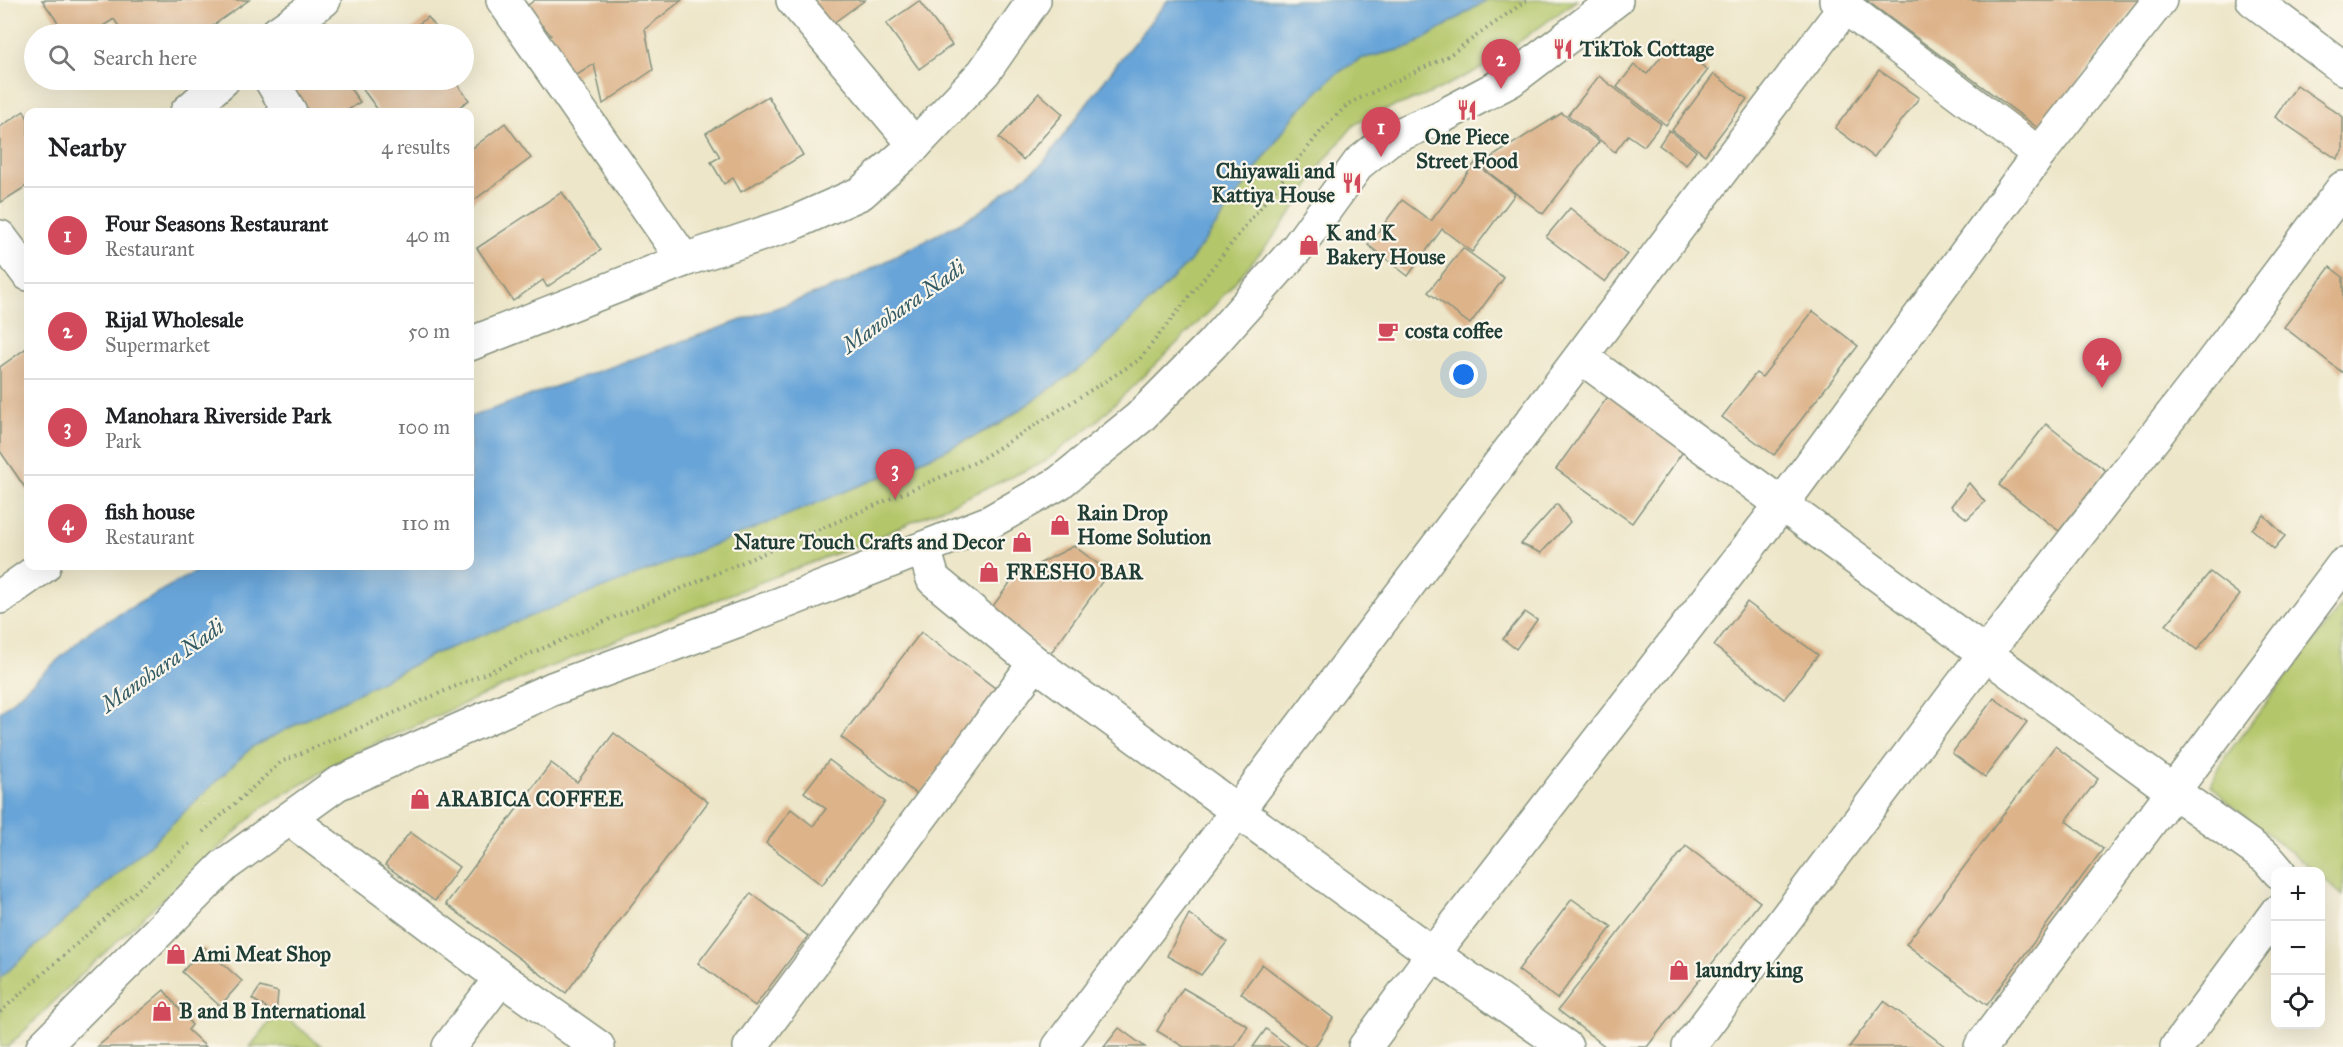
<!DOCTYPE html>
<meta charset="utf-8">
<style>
:root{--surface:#fff;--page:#f2f2f2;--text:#202124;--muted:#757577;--line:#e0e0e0;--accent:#d1495b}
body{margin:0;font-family:"IM FELL Great Primer",serif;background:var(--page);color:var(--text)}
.controls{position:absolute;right:18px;bottom:18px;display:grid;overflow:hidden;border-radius:12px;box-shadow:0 6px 24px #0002}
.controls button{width:54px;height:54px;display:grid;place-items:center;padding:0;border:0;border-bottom:2px solid var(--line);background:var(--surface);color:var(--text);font:30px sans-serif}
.you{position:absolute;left:1464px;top:375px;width:21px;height:21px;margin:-15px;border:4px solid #fff;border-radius:50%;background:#1a73e8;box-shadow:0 0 0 9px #1a73e833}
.badge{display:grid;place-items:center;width:39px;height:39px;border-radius:50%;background:var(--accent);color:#fff;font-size:20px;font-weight:700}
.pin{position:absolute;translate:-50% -50px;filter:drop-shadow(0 2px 3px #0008)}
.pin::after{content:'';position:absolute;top:32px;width:21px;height:18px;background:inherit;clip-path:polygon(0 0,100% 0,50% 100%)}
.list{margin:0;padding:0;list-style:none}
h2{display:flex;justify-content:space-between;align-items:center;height:78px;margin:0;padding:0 24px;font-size:26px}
h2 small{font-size:20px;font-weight:400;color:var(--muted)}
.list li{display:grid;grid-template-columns:39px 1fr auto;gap:18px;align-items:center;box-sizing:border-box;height:96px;padding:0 24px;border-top:2px solid var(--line)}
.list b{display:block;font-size:22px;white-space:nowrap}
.list p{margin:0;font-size:20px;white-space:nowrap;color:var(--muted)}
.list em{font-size:20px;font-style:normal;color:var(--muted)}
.icon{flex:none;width:33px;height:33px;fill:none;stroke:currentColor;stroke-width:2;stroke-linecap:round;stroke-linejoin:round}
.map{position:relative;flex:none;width:2343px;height:1047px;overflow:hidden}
.search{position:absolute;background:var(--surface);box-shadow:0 6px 24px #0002;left:24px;top:24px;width:450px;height:66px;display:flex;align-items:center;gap:15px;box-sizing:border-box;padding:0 21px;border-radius:33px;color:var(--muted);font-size:22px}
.panel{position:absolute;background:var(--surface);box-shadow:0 6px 24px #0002;left:24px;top:108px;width:450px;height:462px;border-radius:12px}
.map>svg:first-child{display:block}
.green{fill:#b3c669;stroke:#69824e;stroke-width:1.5}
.water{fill:#67a4d8;stroke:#437086;stroke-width:1.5}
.building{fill:#ddb38a}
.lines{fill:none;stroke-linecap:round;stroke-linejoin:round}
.minor-casing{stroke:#86927e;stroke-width:36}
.tertiary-casing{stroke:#86927e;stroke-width:36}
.path{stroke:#86927e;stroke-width:4;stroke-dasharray:1.5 4.5;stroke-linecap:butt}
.minor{stroke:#fff;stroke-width:33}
.tertiary{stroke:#fff;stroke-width:33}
.labels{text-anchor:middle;stroke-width:4.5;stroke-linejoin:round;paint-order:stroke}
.poi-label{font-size:21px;font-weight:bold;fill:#1f3d34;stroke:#fbf7ec;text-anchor:start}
.water-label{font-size:22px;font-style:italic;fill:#355c65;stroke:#fbf7ec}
</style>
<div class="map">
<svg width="2343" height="1047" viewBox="0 0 2343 1047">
<rect width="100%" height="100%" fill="#fbf7ec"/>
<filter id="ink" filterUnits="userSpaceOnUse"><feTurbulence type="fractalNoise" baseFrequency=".0167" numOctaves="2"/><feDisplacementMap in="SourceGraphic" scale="12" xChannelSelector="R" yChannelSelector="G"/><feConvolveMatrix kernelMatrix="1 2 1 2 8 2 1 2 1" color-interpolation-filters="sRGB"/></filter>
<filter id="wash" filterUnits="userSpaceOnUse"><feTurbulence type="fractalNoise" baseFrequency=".008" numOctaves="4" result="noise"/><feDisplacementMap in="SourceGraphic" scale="24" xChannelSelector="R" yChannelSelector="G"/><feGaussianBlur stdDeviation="1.35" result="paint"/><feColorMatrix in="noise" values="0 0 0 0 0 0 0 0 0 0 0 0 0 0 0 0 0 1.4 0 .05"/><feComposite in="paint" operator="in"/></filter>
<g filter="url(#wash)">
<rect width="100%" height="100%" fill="#ede6c9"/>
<g class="green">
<polygon points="1487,0 1577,0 1484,67 1427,95 1375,113 1354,125 1324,161 1299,202 1272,239 1209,312 1097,421 1044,462 881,536 761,582 515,681 358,751 264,806 86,970 8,1047 0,1047 0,978 157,838 252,747 434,654 937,454 1000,424 1093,359 1191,260 1297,112 1336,73 1360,59 1411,47"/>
<polygon points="2343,603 2343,896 2321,876 2320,872 2315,871 2228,803 2211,785 2225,757"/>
<polygon points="278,1011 323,1047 250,1047"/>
</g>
<polygon class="water" points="1168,0 1487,0 1411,47 1360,59 1336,74 1297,112 1191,260 1093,359 999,424 937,454 729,539 434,654 252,747 157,838 0,978 0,712 91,630 205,566 470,566 470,417 843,284 976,214 1043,163 1119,61"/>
<g id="blocks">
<g class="building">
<polygon points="42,0 249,0 201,34 124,34 114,19 90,34 66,34"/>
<polygon points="535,0 682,0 645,29 653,70 603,104 594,64 571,79 544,40 551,35 543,26 535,32 520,11"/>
<polygon points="799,0 865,0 822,31"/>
<polygon points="1866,0 2140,0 2042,131"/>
<polygon points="919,1 952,45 919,69 886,24"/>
<polygon points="428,17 441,34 405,34"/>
<polygon points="1672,43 1708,70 1666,125 1617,87 1634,65 1647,74"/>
<polygon points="1879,70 1919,98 1874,157 1835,128"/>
<polygon points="1714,74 1747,99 1705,155 1672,130"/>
<polygon points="1599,76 1661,124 1644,146 1628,135 1615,152 1568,115"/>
<polygon points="291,80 344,80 360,102 345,112 305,112 285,84"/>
<polygon points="356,80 454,80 469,100 452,112 374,112 378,110"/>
<polygon points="2297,85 2343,117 2343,150 2337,159 2275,117"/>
<polygon points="1039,93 1063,114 1023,160 999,138"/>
<polygon points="768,96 803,155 741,192 733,178 724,184 711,162 720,157 706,133"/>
<polygon points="24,111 28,119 28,185 0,203 0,127"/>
<polygon points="1562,113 1599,142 1543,214 1479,165"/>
<polygon points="505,123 531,158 470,203 470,150"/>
<polygon points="1669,130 1696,151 1686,165 1659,145"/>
<polygon points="1475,163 1515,194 1472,252 1442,229 1408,276 1368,245 1402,200 1431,221"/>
<polygon points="562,192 601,250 547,287 543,280 513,301 477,248"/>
<polygon points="1570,208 1627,254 1605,282 1546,237"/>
<polygon points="1463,248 1504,278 1470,324 1428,292"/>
<polygon points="2330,267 2343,277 2343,373 2284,327"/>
<polygon points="1813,311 1858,346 1774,455 1722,417 1756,373 1762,377"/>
<polygon points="28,347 28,492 0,451 0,367"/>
<polygon points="1609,395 1685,449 1632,523 1556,469"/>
<polygon points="2046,424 2106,471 2059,531 1999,485"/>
<polygon points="1969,483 1985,502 1967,519 1951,506"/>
<polygon points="1557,504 1570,522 1541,553 1521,544"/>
<polygon points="2264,515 2285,536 2274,549 2252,529"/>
<polygon points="1074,546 1109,572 1050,654 990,610 1015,576"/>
<polygon points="2210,572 2240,595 2197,650 2166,625"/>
<polygon points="1747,602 1818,655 1784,699 1714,646"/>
<polygon points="1525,612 1537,620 1516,649 1503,639"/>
<polygon points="921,632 999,691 919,796 841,737"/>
<polygon points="1994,698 2027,722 1985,777 1952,753"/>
<polygon points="614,733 708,802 566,993 446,904 551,763 577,782"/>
<polygon points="2055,746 2098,779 2066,821 2103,849 1987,1005 1906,944"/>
<polygon points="829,760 885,802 822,885 766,843 791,809 813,826 826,809 804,792"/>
<polygon points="410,832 459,867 435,901 385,865"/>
<polygon points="1686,846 1760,902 1647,1047 1606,1047 1558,1010"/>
<polygon points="751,893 808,936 755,1006 698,963"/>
<polygon points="1572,899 1612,927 1557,999 1518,970"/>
<polygon points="1189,914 1227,942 1201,975 1167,956"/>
<polygon points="204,947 242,981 220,1006 182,972"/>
<polygon points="1262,964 1333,1018 1315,1047 1307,1047 1241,993"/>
<polygon points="260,987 278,992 276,1014 252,999"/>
<polygon points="1183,988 1248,1026 1235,1047 1184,1047 1157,1031"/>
<polygon points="164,990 192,1025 188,1030 206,1047 97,1047"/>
<polygon points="1884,1001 1946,1047 1849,1047"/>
<polygon points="1119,1028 1145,1047 1104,1047"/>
<polygon points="1266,1029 1290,1047 1253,1047"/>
</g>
</g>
</g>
<g filter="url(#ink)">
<use href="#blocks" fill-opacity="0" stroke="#86927e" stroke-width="1.5"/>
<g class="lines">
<g class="minor-casing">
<g id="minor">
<polyline points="503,0 684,260"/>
<polyline points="793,0 915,145"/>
<polyline points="1836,0 2039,154"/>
<polyline points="2253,0 2343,68"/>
<polyline points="276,34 324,0"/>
<polyline points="271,80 290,112"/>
<polyline points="187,112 223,80"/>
<polyline points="0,237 28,274"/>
<polyline points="1581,357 2174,792 2267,858 2279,872"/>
<polyline points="924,548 933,579 1035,663 1433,954 1566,1047"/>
<polyline points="290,819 501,978 598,1047"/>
<polyline points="449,1047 501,978"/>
<polyline points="750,1047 1035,663"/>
<polyline points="1059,1047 1845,7"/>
<polyline points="1365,1047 1433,954 1782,504 2039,154 2160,0"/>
<polyline points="1689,1047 1985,654 2199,380 2343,188"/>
<polyline points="1981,1047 2343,565"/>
<polyline points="2177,1047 2276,913"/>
</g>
</g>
<g class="tertiary-casing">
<g id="tertiary">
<polyline points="470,344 684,260 789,225 861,193 915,145 984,72 1034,0"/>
<polyline points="0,597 44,566"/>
<polyline points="43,1047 225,865 337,784 552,689 744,618 990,522 1059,483 1139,418 1212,344 1297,248 1359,163 1389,139 1441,117 1511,80 1616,0"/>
</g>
</g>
<g class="path">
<polyline points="203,832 281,762 608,620 976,462 1139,360 1321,131 1348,104 1448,56 1527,0"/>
<polyline points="0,1012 190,843"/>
</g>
<use href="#minor" class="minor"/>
<use href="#tertiary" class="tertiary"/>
</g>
</g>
<defs>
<g id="restaurant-bare" transform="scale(1.62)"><path d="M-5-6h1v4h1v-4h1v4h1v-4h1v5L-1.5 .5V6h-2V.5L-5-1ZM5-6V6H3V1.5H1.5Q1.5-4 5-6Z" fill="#d1495b" stroke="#fbf7ec" stroke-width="2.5" paint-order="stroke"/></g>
<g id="shop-bare" transform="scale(1.62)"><path d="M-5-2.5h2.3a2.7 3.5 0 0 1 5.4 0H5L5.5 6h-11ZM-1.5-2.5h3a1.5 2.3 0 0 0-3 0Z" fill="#d1495b" stroke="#fbf7ec" stroke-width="2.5" paint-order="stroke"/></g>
<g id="cafe-bare" transform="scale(1.62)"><path d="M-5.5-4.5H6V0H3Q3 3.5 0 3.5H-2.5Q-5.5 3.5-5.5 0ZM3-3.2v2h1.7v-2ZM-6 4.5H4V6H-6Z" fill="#d1495b" stroke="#fbf7ec" stroke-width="2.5" paint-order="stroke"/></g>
</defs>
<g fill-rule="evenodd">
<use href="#restaurant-bare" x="1563" y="49"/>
<use href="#restaurant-bare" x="1467" y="110"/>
<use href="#restaurant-bare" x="1352" y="183"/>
<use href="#shop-bare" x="1309" y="245"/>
<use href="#cafe-bare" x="1388" y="331"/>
<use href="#shop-bare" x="1060" y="525"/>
<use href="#shop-bare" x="1022" y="542"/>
<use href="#shop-bare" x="989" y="572"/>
<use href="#shop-bare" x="420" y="799"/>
<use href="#shop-bare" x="176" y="954"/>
<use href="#shop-bare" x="1679" y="970"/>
<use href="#shop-bare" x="162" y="1011"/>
</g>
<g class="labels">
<g class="poi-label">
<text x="1580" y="56">TikTok Cottage</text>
<text x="1467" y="144" text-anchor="middle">One Piece<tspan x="1467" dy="24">Street Food</tspan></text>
<text x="1335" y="178" text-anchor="end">Chiyawali and<tspan x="1335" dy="24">Kattiya House</tspan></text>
<text x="1326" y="240">K and K<tspan x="1326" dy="24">Bakery House</tspan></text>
<text x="1405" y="338">costa coffee</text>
<text x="1077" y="520">Rain Drop<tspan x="1077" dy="24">Home Solution</tspan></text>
<text x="1005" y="549" text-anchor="end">Nature Touch Crafts and Decor</text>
<text x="1006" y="579">FRESHO BAR</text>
<text x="437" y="806">ARABICA COFFEE</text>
<text x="193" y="961">Ami Meat Shop</text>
<text x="1696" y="977">laundry king</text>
<text x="179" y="1018">B and B International</text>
</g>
<g class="water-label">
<text transform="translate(903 306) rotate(-35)" y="8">Manohara Nadi</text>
<text transform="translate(162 665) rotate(-35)" y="8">Manohara Nadi</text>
</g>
</g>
</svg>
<div class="controls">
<button>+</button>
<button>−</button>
<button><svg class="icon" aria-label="locate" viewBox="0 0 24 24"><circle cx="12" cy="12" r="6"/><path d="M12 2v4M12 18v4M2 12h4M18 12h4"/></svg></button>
</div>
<div class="you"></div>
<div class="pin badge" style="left:1381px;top:157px">1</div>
<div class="pin badge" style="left:1501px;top:89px">2</div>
<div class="pin badge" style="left:895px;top:499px">3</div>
<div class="pin badge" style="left:2102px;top:388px">4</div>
<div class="search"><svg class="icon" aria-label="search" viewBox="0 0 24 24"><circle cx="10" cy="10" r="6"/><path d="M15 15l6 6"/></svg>Search here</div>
<section class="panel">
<h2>Nearby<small>4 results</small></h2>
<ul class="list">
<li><span class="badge">1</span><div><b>Four Seasons Restaurant</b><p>Restaurant</p></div><em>40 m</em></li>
<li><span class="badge">2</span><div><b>Rijal Wholesale</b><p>Supermarket</p></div><em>50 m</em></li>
<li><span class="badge">3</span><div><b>Manohara Riverside Park</b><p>Park</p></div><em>100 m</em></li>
<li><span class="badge">4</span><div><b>fish house</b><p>Restaurant</p></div><em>110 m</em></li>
</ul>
</section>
</div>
